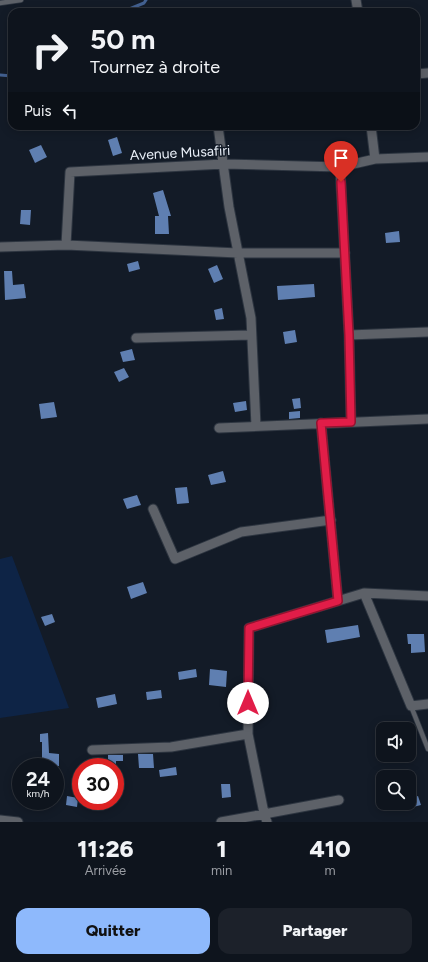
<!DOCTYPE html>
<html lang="fr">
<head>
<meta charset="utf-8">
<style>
	body { margin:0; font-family:Figtree,sans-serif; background:#1c212a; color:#f1f3f6; height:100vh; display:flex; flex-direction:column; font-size:15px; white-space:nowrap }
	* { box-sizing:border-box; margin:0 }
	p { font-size:13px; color:#9b9ea4 }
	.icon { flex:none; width:22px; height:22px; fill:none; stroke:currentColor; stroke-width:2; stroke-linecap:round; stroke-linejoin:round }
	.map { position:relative; height:822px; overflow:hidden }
	.sheet { display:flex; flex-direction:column; background:#0e141d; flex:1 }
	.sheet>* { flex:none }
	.hud { position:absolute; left:8px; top:8px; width:412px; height:122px; border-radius:12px; box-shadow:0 2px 10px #0003,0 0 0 1px #2e333b; background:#0e141d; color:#f1f3f6; overflow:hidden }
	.buttons { position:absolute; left:376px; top:722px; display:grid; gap:8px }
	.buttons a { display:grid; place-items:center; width:40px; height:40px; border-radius:8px; background:#0e141d; box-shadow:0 2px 10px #0003,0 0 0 1px #2e333b; font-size:20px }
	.speed { position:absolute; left:12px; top:758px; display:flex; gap:8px; font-size:20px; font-weight:700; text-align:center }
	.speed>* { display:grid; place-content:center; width:52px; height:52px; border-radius:50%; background:#0e141d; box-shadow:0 2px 10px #0003,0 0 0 1px #2e333b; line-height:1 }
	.speed small { font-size:10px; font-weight:400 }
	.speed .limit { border:6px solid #d22; background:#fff; color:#111 }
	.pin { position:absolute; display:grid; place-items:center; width:34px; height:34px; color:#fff; margin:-41px -17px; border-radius:50% 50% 50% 0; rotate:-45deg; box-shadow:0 0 4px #0007 }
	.pin .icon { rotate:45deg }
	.me { position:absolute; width:44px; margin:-22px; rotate:0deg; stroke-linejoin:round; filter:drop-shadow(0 0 3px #0008) }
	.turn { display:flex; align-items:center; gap:14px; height:84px; padding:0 16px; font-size:18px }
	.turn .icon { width:52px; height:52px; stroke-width:2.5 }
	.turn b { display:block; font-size:28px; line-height:34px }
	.then { display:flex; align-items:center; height:38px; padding:0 16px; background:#0003; gap:8px; font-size:15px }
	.eta { display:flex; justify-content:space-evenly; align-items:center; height:68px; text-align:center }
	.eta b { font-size:24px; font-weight:800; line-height:28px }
	.button { display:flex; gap:8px; margin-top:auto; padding:8px 16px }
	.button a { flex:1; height:46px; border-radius:12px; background:#8eb9fc; color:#111; font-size:16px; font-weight:800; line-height:46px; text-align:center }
	.button a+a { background:#1c212a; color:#f1f3f6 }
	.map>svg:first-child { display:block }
	.green { fill:#0e2446 }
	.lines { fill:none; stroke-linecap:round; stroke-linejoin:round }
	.stream { stroke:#436191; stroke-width:3 }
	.building { fill:#5f7fb1 }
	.service-casing { stroke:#2d3540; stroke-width:6 }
	.minor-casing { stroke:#2d3540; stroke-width:11 }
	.service { stroke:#5d6168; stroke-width:4.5 }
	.minor { stroke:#5d6168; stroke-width:9 }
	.route-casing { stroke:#92132f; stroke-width:10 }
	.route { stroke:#e11d48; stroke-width:7 }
	.labels { text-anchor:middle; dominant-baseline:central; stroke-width:3; stroke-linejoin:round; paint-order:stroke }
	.street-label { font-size:14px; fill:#eaf0f9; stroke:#131b27 }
</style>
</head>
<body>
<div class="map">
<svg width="428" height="822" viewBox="0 0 428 822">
	<rect width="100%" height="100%" fill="#131b27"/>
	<!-- green -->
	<path class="green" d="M12,556L69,708L0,718V559Z"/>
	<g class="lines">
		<!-- stream -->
		<path class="stream" d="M122,12L144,3L146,0
			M0,75L12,76"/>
	</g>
	<!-- building -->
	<path class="building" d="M117,137L122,153L113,156L108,140Z
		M41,145L47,157L35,163L29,150Z
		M163,190L171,216H168L169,234H155V216H159L153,193Z
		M21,210H31L30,225L20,224Z
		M399,231L400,242L386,243L385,233Z
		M138,261L140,269L129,272L127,264Z
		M217,265L223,279L214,283L208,269Z
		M4,271H12L13,285L24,284L26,298L5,300Z
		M314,284L315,297L278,300L277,286Z
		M222,308L224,319L216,320L214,310Z
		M295,330L297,342L285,344L283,332Z
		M132,349L135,360L123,362L120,352Z
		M124,368L129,377L119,382L114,372Z
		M300,398L301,408L294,409L292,399Z
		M246,401L247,410L235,412L233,403Z
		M54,402L57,417L41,419L39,404Z
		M300,411V418L289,419V412Z
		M223,471L226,482L211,485L208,475Z
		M187,487L189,503L177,504L175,488Z
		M137,495L141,505L127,509L123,499Z
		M143,582L147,593L131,599L127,587Z
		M52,614L55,622L45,626L41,617Z
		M358,625L360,637L327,643L325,630Z
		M407,634H424L425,652L411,653V644H408Z
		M196,669L197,677L179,680L178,672Z
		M210,669L227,671L226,687L209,685Z
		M161,690L162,698L147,700L146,692Z
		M115,694L117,704L98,708L96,698Z
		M48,733L49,753L59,754V766L46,767L42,765V742H40V734Z
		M138,754H153L154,768H139Z
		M108,755H123V761H116V766H108Z
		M176,767L177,775L160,777L159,770Z
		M221,784H230L231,797L222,798Z
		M67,796L78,798L77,807L66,805Z
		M418,796L421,805L409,808V799Z
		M93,801H108V809H94Z"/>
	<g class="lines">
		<defs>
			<path id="service" d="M0,3L21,0
				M411,706L428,749"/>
			<path id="minor" d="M356,0L358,12
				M416,74L428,73
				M218,126L229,207L251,318L256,426
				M371,126L375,159
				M340,167L349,335L351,422
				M66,245L238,253H345
				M0,247L66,245L70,172L224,164L340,167L375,159L428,157
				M349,335L428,332
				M136,338L251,335
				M321,423L338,601
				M219,428L428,419
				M153,509L175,559L241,532L331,520
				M364,593L411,706L428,704
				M92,750L171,747L248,734
				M0,820L18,822
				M221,822L339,800
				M267,822L264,813L248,734L249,628L364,593L428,596"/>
		</defs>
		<!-- service casing -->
		<use href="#service" class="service-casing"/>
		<!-- minor casing -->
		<use href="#minor" class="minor-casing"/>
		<!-- service -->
		<use href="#service" class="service"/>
		<!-- minor -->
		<use href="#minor" class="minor"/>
	</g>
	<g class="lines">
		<defs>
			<path id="route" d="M248,703L249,628L338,601L321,423L351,422L349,335L341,182"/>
		</defs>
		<!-- route casing -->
		<use href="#route" class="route-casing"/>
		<!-- route -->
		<use href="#route" class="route"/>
	</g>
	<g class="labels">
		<!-- street labels -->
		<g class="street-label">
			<text transform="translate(180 153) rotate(-3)">Avenue Musafiri</text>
		</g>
	</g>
</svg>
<div class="buttons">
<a><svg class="icon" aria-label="sound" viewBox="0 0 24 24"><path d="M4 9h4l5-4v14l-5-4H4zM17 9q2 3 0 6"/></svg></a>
<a><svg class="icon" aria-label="search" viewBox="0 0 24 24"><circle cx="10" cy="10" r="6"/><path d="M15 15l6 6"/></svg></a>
</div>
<div class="speed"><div>24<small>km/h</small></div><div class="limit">30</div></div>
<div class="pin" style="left:341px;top:182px;background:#d93025"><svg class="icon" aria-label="arrive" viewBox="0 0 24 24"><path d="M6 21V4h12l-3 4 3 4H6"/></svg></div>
<svg class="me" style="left:248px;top:703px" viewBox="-20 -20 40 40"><circle r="19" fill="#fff"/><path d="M0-13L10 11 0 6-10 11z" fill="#e11d48"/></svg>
<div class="hud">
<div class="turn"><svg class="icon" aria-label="right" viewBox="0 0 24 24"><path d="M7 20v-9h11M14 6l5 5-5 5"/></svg><div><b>50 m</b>Tournez à droite</div></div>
<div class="then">Puis<svg class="icon" aria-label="left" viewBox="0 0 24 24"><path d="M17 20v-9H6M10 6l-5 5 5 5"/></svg></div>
</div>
</div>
<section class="sheet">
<div class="eta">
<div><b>11:26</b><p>Arrivée</p></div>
<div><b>1</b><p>min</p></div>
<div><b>410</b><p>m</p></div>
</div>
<div class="button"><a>Quitter</a><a>Partager</a></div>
</section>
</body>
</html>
